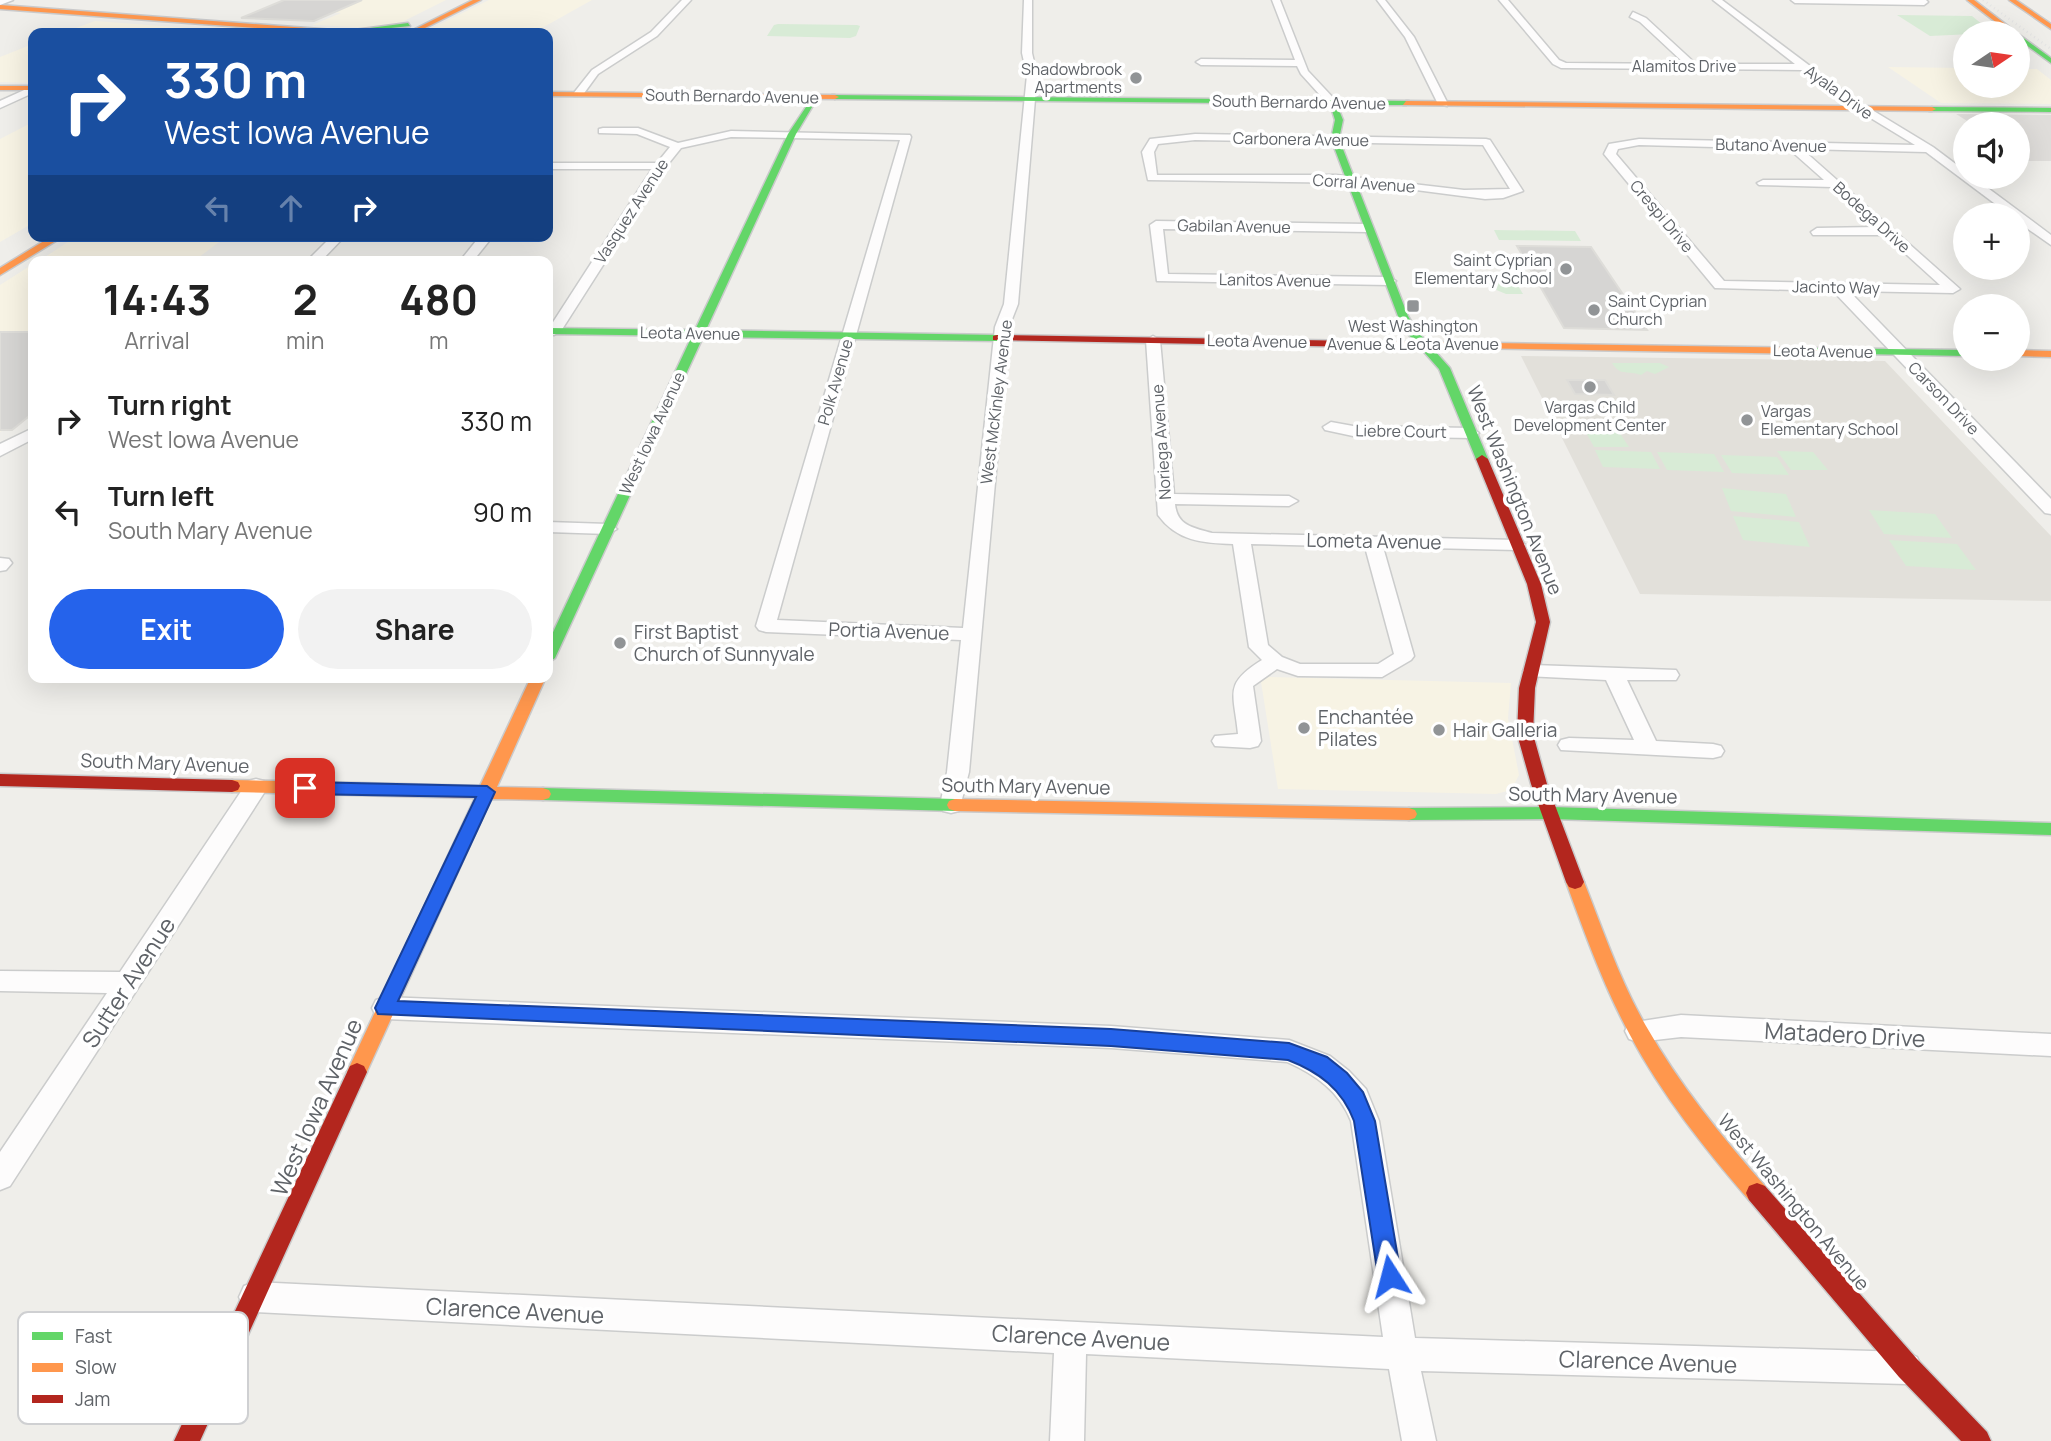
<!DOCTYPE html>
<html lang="en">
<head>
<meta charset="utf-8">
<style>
	body { margin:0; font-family:Manrope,sans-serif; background:#f2f2f2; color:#222; height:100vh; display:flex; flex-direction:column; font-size:26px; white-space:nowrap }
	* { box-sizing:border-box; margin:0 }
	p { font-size:23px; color:#767676 }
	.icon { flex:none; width:38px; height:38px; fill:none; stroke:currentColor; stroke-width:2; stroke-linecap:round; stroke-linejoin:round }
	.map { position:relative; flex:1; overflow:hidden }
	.panel { position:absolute; left:28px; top:256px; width:525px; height:427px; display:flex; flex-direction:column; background:#fff; border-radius:14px; box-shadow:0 7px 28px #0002 }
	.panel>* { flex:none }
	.banner { position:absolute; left:28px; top:28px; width:525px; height:214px; border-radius:14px; box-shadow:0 7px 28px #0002; background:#1a4fa0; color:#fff; overflow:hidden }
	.needle { width:46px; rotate:77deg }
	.controls { position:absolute; left:1953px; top:21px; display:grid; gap:14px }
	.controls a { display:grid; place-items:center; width:77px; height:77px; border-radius:50%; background:#fff; box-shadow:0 7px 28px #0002; font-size:35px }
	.pin { position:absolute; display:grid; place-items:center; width:60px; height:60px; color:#fff; margin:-30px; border-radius:14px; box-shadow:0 4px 10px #0006 }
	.me { position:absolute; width:77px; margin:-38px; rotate:351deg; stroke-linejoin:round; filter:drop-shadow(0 0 5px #0008) }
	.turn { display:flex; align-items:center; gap:24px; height:147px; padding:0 21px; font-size:32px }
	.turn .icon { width:91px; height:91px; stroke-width:2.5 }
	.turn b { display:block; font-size:49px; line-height:60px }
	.lanes { display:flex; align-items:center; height:66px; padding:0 21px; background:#0003; justify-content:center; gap:35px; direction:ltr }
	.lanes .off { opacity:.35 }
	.eta { display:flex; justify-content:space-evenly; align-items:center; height:119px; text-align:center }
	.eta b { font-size:42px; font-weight:700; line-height:49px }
	.action { display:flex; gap:14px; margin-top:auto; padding:14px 21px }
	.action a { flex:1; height:80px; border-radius:42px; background:#2563eb; color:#fff; font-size:28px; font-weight:700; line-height:80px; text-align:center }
	.action a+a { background:#f2f2f2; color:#222 }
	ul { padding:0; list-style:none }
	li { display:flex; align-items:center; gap:21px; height:91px; padding:0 21px }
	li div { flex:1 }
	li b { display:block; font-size:26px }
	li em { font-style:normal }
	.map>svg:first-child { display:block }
	.commercial { fill:#f7f3e4 }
	.industrial { fill:#dfddda }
	.education { fill:#e2e0da }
	.green { fill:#d8ebd6 }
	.building { fill:#d6d5d3; stroke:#deddd9; stroke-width:2 }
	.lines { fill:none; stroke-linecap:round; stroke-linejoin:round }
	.street-casing { stroke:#cbcccc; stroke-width:3 }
	.fast-casing { stroke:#cacacb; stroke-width:3 }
	.slow-casing { stroke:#cacacb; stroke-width:3 }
	.jam-casing { stroke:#cacacb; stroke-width:3 }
	.street { fill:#fdfcfc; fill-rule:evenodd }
	.fast { fill:#63d668; fill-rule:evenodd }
	.slow { fill:#ff974d; fill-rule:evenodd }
	.jam { fill:#b3261e; fill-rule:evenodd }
	.rail { stroke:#e4e4e4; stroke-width:2.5; stroke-dasharray:1 3.5; stroke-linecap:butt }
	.route { fill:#2563eb; stroke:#184099; stroke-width:2 }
	.poi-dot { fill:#919496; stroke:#fff; stroke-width:2.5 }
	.labels { text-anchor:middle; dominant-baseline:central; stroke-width:7; stroke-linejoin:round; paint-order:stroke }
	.far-street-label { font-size:16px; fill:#5f6368; stroke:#fff }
	.far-poi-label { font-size:16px; fill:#5f6368; stroke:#fff; text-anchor:end }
	.street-label { font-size:19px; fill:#5f6368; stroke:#fff }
	.poi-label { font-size:19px; fill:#5f6368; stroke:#fff; text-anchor:start }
	.near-street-label { font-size:23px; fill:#5f6368; stroke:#fff }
	.key { fill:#fff; stroke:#cfd0d2; stroke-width:2 }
	.key-label { font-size:19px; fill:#5f6368 }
</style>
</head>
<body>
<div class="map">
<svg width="2051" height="1441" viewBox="0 0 2051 1441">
	<rect width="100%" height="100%" fill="#efeeea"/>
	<!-- commercial -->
	<path class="commercial" d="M342,0H446L394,26L378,28L312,25L341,13L318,11Z
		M489,0H592L533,33H422Z
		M95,21L257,33H62Z
		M33,44V83L0,82V57Z
		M1888,67L1965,68V86H2018V69H2037L2051,80V104L1941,103Z
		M33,122V223L0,242V139Z
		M77,236H227L194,261H39Z
		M33,264V415L0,432V285Z
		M1268,677L1511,683L1508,718L1519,775L1511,790L1496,794L1278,789L1261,682Z"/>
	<!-- industrial -->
	<path class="industrial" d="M1956,114L2051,115V161H2025L2018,156V124H1972Z"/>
	<!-- education -->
	<path class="education" d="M1521,356L1885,361L2051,536V601L1640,594Z"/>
	<!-- green -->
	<path class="green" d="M1897,15L1972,16L1993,33L1930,36Z
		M778,24L857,25L860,26L856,36L850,38L767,36L774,25Z
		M1494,230L1575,231L1581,241L1499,240Z
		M1468,278L1514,279L1523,294H1506Z
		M1612,363H1660L1669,367L1655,374L1647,371L1641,375C1627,370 1621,377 1612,363Z
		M1584,429H1617L1629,447H1594Z
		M1595,450L1651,452L1660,469L1603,467Z
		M1777,451L1813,452L1828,470H1791Z
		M1657,452L1714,454L1724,472L1667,470Z
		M1721,455L1777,457L1789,475L1732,473Z
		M1722,488L1786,494L1796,517L1731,511Z
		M1869,510L1935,514L1952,538L1884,534Z
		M1733,516L1799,522L1810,547L1743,540Z
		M1889,540L1957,544L1976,570L1906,566Z"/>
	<!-- building -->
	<path class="building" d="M284,0H362L314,21L241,18Z
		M1517,246L1591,247L1647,330L1564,328Z
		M0,332H33V413L12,430H0Z
		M1567,380H1605L1614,395L1575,394Z"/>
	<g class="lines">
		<defs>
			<path id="street" d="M0,0H13L0,5Z
				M682,0H691L657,36L598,74L582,96H574L573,94L592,70L651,32Z
				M1024,0H1032V53L1037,75L1018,304L1009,327L969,772L959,811L951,813L943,811L940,805L947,772L961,640L766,632L759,630L756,626L900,140L731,137L681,148L665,168L561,331L554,335L549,334L548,330L652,169H548V163H657L670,147L637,134L599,133V129L603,128H638L678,143L731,131L910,135L911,137L777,620L963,628L995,327L1004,304L1027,75L1022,53Z
				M1272,0H1280L1308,71L1338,103L1337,105H1329L1301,74L1297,66L1201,65L1196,62L1201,59L1295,60Z
				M1377,0H1385L1414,37L1448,104L1447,106L1438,104L1405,37Z
				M1499,0H1508L1559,60L1566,63L1685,64L1640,22L1630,17L1633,12L1646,18L1696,64H1795L1713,0H1722L1854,99L1933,147L1965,171V177H1973L2051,235V245L2018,222V215H2010L1926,152L1802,149L1960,289L1953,293L1849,291L2051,499V514L2045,513L1833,291L1715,288L1604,154L1609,144L1639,139L1915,145L1846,103L1803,70L1561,68L1553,64ZM1639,145L1789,149L1824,180H1763L1757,183L1759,185L1832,187L1876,227L1817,228L1811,232L1813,235H1885L1940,285L1724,281L1616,154L1618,149Z
				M1791,0H1926L1928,2L1924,5L1795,3Z
				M33,86V93L0,108V101Z
				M1195,134L1486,139L1490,140L1523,191L1503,198L1485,199L1362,183L1148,180L1142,152L1150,139ZM1195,140L1483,145L1510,189L1464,190L1336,175H1157L1154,152L1158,144Z
				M1156,221L1367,224L1373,228L1367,232L1163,229L1168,274L1389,277L1396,281L1389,285L1157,281L1150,225Z
				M332,236H345L321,261H307Z
				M480,236H493L473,261H460Z
				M1153,336L1160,340L1174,494L1289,496L1298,501L1289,506L1175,504C1177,526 1194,528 1212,533L1517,540L1526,545L1517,550L1383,547L1414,656L1411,660L1382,677L1298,676L1277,669L1253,686L1261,741L1258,746L1250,748L1215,746L1212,741L1215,736L1238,734C1234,693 1223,684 1262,660L1249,647L1233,544C1202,543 1177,541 1158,515L1146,340ZM1251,544L1365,547L1394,654L1378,664H1300L1282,657L1268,645Z
				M1331,422L1353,426L1471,428L1479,433L1471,438L1353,436L1325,430L1323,427Z
				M33,428V439L0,456V444Z
				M548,522L608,524L617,529L608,534L548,532Z
				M0,558L9,559L12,563L6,570L0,571Z
				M1533,665L1676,670L1679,675L1676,680H1627L1656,741L1713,744L1721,746L1724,751L1721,756L1713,758L1561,750L1558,745L1561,740L1569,738L1634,740L1606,680L1526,676L1523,671L1526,666Z
				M256,779L264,781L267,787L264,793L10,1186L0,1190V1152L107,993L0,991V971L120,972L248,781Z
				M385,997L1111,1026L1289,1040L1330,1056L1349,1071L1366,1089L1379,1121L1415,1338L1906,1352L1917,1357L1922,1368L1917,1379L1906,1384L1421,1371L1436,1441H1402L1389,1369L1086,1354L1084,1441H1050L1054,1353L255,1312L244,1308L239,1297L244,1286L255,1282L1383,1337L1351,1121C1339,1091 1316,1075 1287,1062L1111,1048L385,1019L376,1016L372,1008L376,1000Z
				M1681,1015L2051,1034V1056L1681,1037L1638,1042L1629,1039L1625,1031L1629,1023Z"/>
			<path id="fast" d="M408,23L410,26L344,33L347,31Z
				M2018,34L2051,58V63L2018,39Z
				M814,95L818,97L796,134L706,330L997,335L1002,338L997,341L703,337L555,658L548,663V643L692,336L548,334V328L695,330L788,134Z
				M832,95L1409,101L1406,105H1337L1343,120L1339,139L1408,316L1417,331L1450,368L1488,459L1482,463L1476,459L1439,369L1409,335L1398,316L1331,139L1335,120L1330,104L835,99Z
				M1932,107L2051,108V112L1929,111Z
				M1813,348L1965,350V356L1809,353L1808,351Z
				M543,788L955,799L961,801L963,805L961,809L955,811L543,800L537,798L535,794L537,790Z
				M1552,807L2051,823V835L1552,819L1409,820L1403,818L1401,814L1403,810L1409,808Z"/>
			<path id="slow" d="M473,0H481L415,33H407Z
				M1967,0H1974L2017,33H2010Z
				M2009,0H2016L2051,24V29Z
				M0,5L347,31L350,33H323L0,9Z
				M0,86H33V90H0Z
				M548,92L835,95L839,97L835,99L548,96Z
				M1406,101L1932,107L1936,109L1932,111L1403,105Z
				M52,236H64L0,275V268Z
				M1359,341L1813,348L1818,351L1813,354L1355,346V342Z
				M2018,350L2051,351V357L2018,356Z
				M531,677H546L497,787L543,788L549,790L551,794L549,798L543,800L491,799L364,1078L357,1081L350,1078L347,1072L475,798L232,792L226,790L224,786L226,782L232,780L480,786Z
				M955,799L1409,808L1415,810L1417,814L1415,818L1409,820L955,811L949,809L947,805L949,801Z
				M1575,875L1581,877L1584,882C1603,930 1620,981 1646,1026C1679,1084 1721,1136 1765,1186L1768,1193L1765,1200L1757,1203L1749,1200C1705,1149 1662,1095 1630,1035C1604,987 1585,934 1566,882L1569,877Z"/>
			<path id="jam" d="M997,335L1359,341L1364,344L1359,347L993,340V336Z
				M1482,455L1488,459L1541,584L1550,622L1535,688L1533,734L1547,784L1584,882L1581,887L1575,889L1569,887L1566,882L1531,784L1517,734L1519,688L1536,622L1527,584L1476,459Z
				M0,774L232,780L238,782L240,786L238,790L232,792L0,786Z
				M357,1063L364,1066L367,1072L200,1441H174L350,1066Z
				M1757,1183L1765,1186L1917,1359L1987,1432L1991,1441H1961L1899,1377L1749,1200L1746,1193L1749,1186Z"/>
		</defs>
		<!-- street casing -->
		<use href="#street" class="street-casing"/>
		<!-- fast casing -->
		<use href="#fast" class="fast-casing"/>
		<!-- slow casing -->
		<use href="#slow" class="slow-casing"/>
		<!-- jam casing -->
		<use href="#jam" class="jam-casing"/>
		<!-- street -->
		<use href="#street" class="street"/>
		<!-- fast -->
		<use href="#fast" class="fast"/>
		<!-- slow -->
		<use href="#slow" class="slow"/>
		<!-- jam -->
		<use href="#jam" class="jam"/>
		<!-- rail -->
		<path class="rail" d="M1983,0L2051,49"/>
	</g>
	<!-- route -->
	<path class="route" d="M305,782L487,786L495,792L398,1001L1111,1029L1289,1043L1327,1057L1347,1073L1363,1092L1375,1121L1401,1276L1398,1285L1390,1288L1381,1285L1378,1276L1354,1121C1342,1089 1319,1072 1288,1060L1111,1046L378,1014L375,1008L476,797L305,794L297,788Z"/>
	<!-- markers -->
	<g class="poi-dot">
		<circle cx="1136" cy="78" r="7"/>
		<circle cx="1566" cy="269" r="7"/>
		<rect x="1406" y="299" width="14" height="14" rx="3.5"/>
		<circle cx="1594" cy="310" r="7"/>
		<circle cx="1590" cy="387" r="7"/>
		<circle cx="1747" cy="420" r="7"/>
		<circle cx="620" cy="643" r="7"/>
		<circle cx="1304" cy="728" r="7"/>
		<circle cx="1439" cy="730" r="7"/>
	</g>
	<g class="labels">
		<!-- far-street labels -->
		<g class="far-street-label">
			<text x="1684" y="66">Alamitos Drive</text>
			<text transform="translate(1839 92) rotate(36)">Ayala Drive</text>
			<text transform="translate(732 96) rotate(1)">South Bernardo Avenue</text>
			<text transform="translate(1299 102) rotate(1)">South Bernardo Avenue</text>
			<text transform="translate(1301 139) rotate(1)">Carbonera Avenue</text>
			<text transform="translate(1771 145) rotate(1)">Butano Avenue</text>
			<text transform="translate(1364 183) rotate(4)">Corral Avenue</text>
			<text transform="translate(631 211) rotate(-57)">Vasquez Avenue</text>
			<text transform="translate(1662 216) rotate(50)">Crespi Drive</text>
			<text transform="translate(1872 217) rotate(42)">Bodega Drive</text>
			<text transform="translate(1234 226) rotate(1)">Gabilan Avenue</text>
			<text transform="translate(1275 280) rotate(1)">Lanitos Avenue</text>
			<text transform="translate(1836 287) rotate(1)">Jacinto Way</text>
			<text transform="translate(690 333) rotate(1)">Leota Avenue</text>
			<text transform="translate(1257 341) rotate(1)">Leota Avenue</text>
			<text transform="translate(1823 351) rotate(1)">Leota Avenue</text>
			<text transform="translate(835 382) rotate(-74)">Polk Avenue</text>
			<text transform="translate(1944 398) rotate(46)">Carson Drive</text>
			<text transform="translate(996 402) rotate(-83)">West McKinley Avenue</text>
			<text transform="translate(1401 431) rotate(1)">Liebre Court</text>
			<text transform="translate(652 433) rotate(-65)">West Iowa Avenue</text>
			<text transform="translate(1161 442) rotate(-94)">Noriega Avenue</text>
		</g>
		<!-- far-poi labels -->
		<g class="far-poi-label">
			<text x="1122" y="69">Shadowbrook<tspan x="1122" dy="18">Apartments</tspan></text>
			<text x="1552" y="260">Saint Cyprian<tspan x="1552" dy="18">Elementary School</tspan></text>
			<text x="1608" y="301" text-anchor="start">Saint Cyprian<tspan x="1608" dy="18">Church</tspan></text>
			<text x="1413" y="326" text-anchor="middle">West Washington<tspan x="1413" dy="18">Avenue &amp; Leota Avenue</tspan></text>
			<text x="1590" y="407" text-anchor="middle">Vargas Child<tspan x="1590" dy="18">Development Center</tspan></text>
			<text x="1761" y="411" text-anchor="start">Vargas<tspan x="1761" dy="18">Elementary School</tspan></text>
		</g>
		<!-- street labels -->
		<g class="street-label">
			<text transform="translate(1515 490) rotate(68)">West Washington Avenue</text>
			<text transform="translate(1374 541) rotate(1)">Lometa Avenue</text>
			<text transform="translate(889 631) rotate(2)">Portia Avenue</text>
			<text transform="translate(165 763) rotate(2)">South Mary Avenue</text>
			<text transform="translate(1026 786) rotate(1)">South Mary Avenue</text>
			<text transform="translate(1593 795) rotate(1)">South Mary Avenue</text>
			<text transform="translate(1794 1202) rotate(50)">West Washington Avenue</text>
		</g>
		<!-- poi labels -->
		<g class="poi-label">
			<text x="634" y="632">First Baptist<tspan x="634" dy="22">Church of Sunnyvale</tspan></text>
			<text x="1318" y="717">Enchantée<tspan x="1318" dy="22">Pilates</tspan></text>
			<text x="1453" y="730">Hair Galleria</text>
		</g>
		<!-- near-street labels -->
		<g class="near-street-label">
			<text transform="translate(128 982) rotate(-57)">Sutter Avenue</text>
			<text transform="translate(1845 1034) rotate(3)">Matadero Drive</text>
			<text transform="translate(316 1107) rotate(-66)">West Iowa Avenue</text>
			<text transform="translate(515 1310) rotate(3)">Clarence Avenue</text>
			<text transform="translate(1081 1337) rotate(3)">Clarence Avenue</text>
			<text transform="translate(1648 1361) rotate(2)">Clarence Avenue</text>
		</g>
	</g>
	<!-- legend -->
	<rect x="18" y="1312" width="230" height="112" rx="10" class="key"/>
	<rect x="32" y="1332" width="31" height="8" fill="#63d668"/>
	<rect x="32" y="1363" width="31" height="9" fill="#ff974d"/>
	<rect x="32" y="1395" width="31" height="8" fill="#b3261e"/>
	<g class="key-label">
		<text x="75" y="1343">Fast</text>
		<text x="75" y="1374">Slow</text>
		<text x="75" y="1406">Jam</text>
	</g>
</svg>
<div class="controls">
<a><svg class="needle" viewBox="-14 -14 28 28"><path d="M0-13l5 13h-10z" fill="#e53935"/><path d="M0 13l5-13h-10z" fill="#767676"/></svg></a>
<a><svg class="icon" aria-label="sound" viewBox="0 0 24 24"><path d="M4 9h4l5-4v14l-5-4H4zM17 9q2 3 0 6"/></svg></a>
<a>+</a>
<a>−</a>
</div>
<div class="pin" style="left:305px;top:788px;background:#d93025"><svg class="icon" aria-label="arrive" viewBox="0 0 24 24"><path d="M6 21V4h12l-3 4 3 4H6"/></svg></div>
<svg class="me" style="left:1390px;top:1276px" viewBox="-20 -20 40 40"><path d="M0-17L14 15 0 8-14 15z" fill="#2563eb" stroke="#fff" stroke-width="4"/></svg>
<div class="banner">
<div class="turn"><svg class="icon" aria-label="right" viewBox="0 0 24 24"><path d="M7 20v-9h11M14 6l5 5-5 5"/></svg><div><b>330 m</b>West Iowa Avenue</div></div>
<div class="lanes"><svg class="icon off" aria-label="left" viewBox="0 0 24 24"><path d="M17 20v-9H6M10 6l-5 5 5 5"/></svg><svg class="icon off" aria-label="ahead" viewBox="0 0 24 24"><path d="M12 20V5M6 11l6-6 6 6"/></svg><svg class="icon" aria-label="right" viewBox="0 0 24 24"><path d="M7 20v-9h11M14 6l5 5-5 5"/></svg></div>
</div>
<section class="panel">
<div class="eta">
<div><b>14:43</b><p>Arrival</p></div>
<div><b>2</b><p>min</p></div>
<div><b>480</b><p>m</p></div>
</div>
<ul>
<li><svg class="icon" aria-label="right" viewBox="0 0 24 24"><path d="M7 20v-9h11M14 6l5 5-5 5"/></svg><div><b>Turn right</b><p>West Iowa Avenue</p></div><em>330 m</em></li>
<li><svg class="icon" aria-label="left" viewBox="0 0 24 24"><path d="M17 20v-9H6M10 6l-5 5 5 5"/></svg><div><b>Turn left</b><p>South Mary Avenue</p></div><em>90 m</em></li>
</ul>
<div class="action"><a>Exit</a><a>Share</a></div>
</section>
</div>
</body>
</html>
